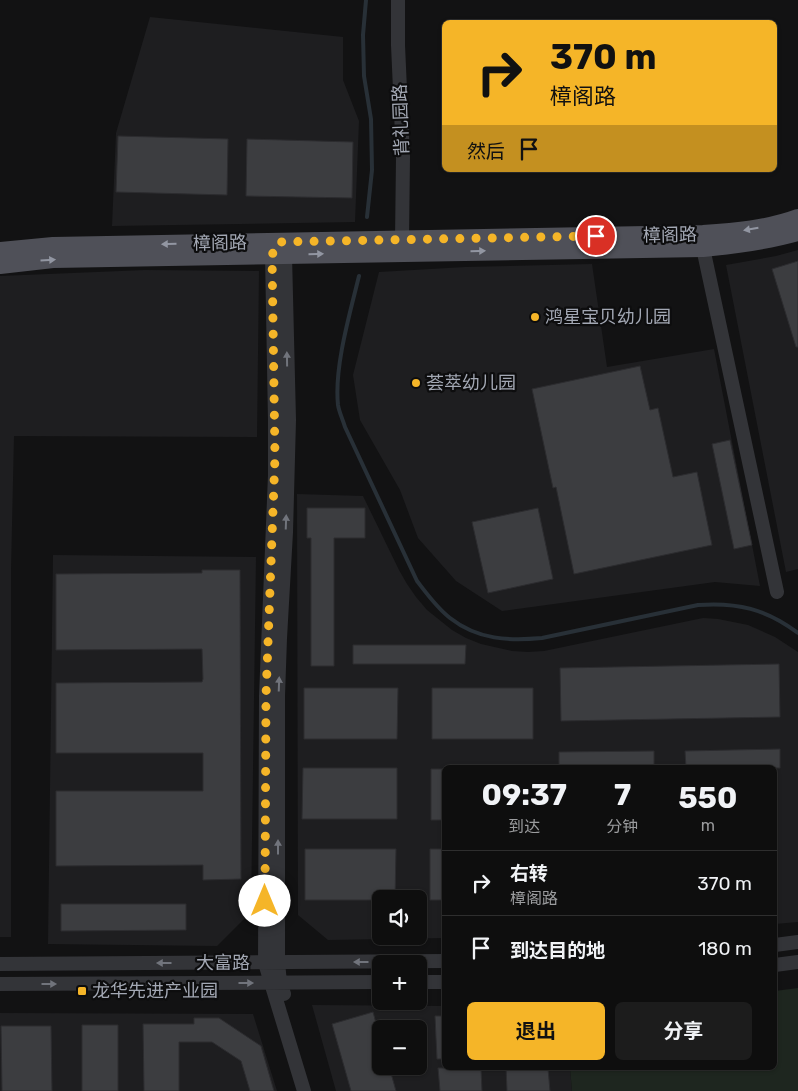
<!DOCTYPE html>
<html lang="zh">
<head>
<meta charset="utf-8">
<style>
	body { margin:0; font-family:Rubik,"Noto Sans SC",sans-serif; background:#1c1c1c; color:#f1f3f6; height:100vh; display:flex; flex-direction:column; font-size:19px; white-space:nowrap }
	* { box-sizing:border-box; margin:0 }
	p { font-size:16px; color:#9b9c9e }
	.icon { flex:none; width:28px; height:28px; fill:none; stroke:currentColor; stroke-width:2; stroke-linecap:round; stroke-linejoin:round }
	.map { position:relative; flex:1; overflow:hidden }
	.details { position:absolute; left:442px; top:765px; width:335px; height:305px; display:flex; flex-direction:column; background:#0e0e0e; border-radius:8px; box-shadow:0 1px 4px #0004,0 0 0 1px #2e2e2e }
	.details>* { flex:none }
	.guide { position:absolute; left:442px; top:20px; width:335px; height:152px; border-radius:8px; box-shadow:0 1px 4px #0004,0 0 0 1px #2e2e2e; background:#f5b528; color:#111; overflow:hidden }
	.tools { position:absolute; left:372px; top:890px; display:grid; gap:10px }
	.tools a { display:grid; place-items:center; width:55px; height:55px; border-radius:8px; background:#0e0e0e; box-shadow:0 1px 4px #0004,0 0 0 1px #2e2e2e; font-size:25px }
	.pin { position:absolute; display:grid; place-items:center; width:42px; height:42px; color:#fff; margin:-21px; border:2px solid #fff; border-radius:50%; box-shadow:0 1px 5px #0007 }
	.me { position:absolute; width:55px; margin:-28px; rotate:0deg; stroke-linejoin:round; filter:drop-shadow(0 0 4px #0008) }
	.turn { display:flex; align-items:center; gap:18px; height:105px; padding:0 25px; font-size:22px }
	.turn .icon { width:65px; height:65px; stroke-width:2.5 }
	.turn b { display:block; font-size:35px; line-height:42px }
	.then { display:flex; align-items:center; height:48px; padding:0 25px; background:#0003; gap:10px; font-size:19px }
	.eta { display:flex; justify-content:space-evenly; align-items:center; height:85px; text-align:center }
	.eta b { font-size:30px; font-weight:700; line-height:35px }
	.action { display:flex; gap:10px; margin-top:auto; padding:10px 25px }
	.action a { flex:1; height:58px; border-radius:8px; background:#f5b528; color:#111; font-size:20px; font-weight:700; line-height:58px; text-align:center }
	.action a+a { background:#1c1c1c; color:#f1f3f6 }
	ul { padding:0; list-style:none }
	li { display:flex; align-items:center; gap:15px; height:65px; padding:0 25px; border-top:1px solid #2e2e2e }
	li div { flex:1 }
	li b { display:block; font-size:19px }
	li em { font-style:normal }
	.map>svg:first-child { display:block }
	.built { fill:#1e1e20; fill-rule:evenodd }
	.green { fill:#1e261f }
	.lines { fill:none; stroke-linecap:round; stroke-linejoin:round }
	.stream { stroke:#283037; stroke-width:4 }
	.building { fill:#3c3d40; stroke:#2c2c2f }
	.minor { stroke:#333438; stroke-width:14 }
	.major { stroke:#4f5058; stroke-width:18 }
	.oneway { fill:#9296a2 }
	.oneway2 { fill:#71747c }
	.route { stroke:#f5b528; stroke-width:9; stroke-dasharray:0 16.2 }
	.poi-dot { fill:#f5b528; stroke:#0d0d0e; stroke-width:2 }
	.labels { text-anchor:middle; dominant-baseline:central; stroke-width:4.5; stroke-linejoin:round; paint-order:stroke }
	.street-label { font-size:18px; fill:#a3a8b4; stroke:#0d0d0e }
	.poi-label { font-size:18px; fill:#a3a8b4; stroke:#0d0d0e; text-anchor:start }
</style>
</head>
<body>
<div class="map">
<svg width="798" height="1091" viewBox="0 0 798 1091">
	<rect width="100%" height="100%" fill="#121213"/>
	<!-- built -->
	<path class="built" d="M150,17L343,37V80L359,121L355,222L112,226L116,133Z
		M798,250V569L786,572L726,265L776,256Z
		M592,264L607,367L714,349L760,586L715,582L502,611L456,581L418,538L400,490L360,420L353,375L379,272L465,267Z
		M145,270L259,271L257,437L14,436L11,570V937H0V276Z
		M297,494L363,496L399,570L407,584L416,597L427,610L452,630L466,638L481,644L512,651L528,652L544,651L703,618L718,619L748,625L775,637L798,652V922L775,924V768H445V938L328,940L298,915ZM381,899H419V936H381Z
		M53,555L256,557L251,912L217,946L48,944Z
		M312,1005L445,1006V1068H570L572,1091H336ZM381,1029H419V1066H381Z
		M0,1013L253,1014L277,1091H0Z"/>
	<!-- green -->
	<path class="green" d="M798,988V1091H572L570,1068H775V991Z"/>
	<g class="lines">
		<!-- stream -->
		<path class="stream" d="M366,0L363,35L364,76L371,119L372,170L367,217
			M359,276C350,313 334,367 338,405C339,412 343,420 345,427L417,581C427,594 437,608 450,618C478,640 509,641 542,638L698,605C737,602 766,609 798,633"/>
	</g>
	<!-- building -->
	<path class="building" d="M118,136L228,139L227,195L116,192Z
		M247,139L353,142L352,198L246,196Z
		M798,261V347H796L772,269Z
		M640,366L650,410L658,408L673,477L697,472L712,545L574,574L556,487L553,488L532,389Z
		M730,440L752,545L734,549L712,444Z
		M307,508H365V538H334V666H311V538H307Z
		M538,508L553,579L488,593L472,522Z
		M202,570H240L241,879L203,880V865L56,866V791H203V753H56V683L202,682L203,679L202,649L56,650V574L202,573Z
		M353,645H466L465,664H353Z
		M779,664L780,717L561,721L560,668Z
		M304,688H398L397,739H304Z
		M432,688H533V739H432Z
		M780,749V768H686L685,751Z
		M654,751V768H559V752Z
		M303,768H397V819H302Z
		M431,769H445V820H431Z
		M305,849H396L395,899H381V900H305Z
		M430,849H445V900H430Z
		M61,904H186V930L61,931Z
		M373,1012L381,1041V1066H389L396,1091H351L332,1024Z
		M435,1016H445V1059H437Z
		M194,1018H219L261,1046L274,1091H250L241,1061L212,1042H179V1091H144L143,1024H194Z
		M82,1025H118V1091H82Z
		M1,1026H51L52,1091H2Z
		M438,1068H481L482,1091H440Z
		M506,1068H548L550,1091H507Z"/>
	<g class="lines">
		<!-- minor -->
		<path class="minor" d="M398,0V45L403,157L402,240
			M276,247L272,255L275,421V475L266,696L265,963L304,1091
			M281,247L285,255L289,420L286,532L280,638L278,696V962L280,983L284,994
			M703,248L777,592
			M775,945L798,942
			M0,964L445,961
			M775,965L798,962
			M419,982H445
			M0,984L381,982"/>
		<!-- major -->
		<path class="major" d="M0,251L53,246L703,234C735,232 768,229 798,218
			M0,265L53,259L703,248C735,245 767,241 798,232"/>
	</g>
	<!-- one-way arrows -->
	<defs><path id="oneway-solid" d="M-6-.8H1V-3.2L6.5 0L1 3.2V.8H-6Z" transform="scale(1.25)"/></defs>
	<g class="oneway">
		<use href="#oneway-solid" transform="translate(751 229) rotate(170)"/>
		<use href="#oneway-solid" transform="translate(169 244) rotate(179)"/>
		<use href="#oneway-solid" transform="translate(478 251) rotate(-1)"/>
		<use href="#oneway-solid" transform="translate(316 254) rotate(-1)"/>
		<use href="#oneway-solid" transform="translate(48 260) rotate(-4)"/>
	</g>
	<g class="oneway2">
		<use href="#oneway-solid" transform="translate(287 359) rotate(-91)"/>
		<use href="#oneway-solid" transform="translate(286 522) rotate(-88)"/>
		<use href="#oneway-solid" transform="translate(279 684) rotate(-88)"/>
		<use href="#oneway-solid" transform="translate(278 847) rotate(-90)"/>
		<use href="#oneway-solid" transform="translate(361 962) rotate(180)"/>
		<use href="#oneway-solid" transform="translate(164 963) rotate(180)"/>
		<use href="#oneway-solid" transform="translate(246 983)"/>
		<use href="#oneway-solid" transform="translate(49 984)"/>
	</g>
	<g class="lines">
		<!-- route -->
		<path class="route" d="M265,901L266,696L275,457L272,255L278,242L596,236"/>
	</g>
	<!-- markers -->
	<g class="poi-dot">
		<circle cx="535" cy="317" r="5"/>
		<circle cx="416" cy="383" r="5"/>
		<rect x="77" y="986" width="10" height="10" rx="2.5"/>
	</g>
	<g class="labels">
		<!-- street labels -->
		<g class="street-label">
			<text transform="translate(401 120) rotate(-92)">背礼园路</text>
			<text transform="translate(670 235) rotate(-1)">樟阁路</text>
			<text transform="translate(220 243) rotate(-1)">樟阁路</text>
			<text x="223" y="963">大富路</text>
		</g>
		<!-- poi labels -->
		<g class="poi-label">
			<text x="545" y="317">鸿星宝贝幼儿园</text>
			<text x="426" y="383">荟萃幼儿园</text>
			<text x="92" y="991">龙华先进产业园</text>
		</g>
	</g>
</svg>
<div class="tools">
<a><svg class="icon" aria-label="sound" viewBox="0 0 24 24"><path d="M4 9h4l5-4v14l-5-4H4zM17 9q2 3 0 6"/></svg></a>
<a>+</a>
<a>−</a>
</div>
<div class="pin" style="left:596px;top:236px;background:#d93025"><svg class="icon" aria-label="arrive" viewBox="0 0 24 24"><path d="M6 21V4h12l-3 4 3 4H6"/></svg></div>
<svg class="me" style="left:265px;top:901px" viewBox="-20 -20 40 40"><circle r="19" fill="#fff"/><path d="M0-13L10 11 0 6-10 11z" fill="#f5b528"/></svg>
<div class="guide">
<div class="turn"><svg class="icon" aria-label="right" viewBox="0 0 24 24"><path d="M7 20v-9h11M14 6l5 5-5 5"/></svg><div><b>370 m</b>樟阁路</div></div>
<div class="then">然后<svg class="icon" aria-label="arrive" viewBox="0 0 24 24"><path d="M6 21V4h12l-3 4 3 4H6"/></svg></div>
</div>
<section class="details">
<div class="eta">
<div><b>09:37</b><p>到达</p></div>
<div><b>7</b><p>分钟</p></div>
<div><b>550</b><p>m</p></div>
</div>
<ul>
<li><svg class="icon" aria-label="right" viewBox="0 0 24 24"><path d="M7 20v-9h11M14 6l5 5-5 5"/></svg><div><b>右转</b><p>樟阁路</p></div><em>370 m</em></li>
<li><svg class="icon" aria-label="arrive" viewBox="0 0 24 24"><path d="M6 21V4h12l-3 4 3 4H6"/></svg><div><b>到达目的地</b></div><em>180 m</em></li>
</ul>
<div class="action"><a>退出</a><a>分享</a></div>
</section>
</div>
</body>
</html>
